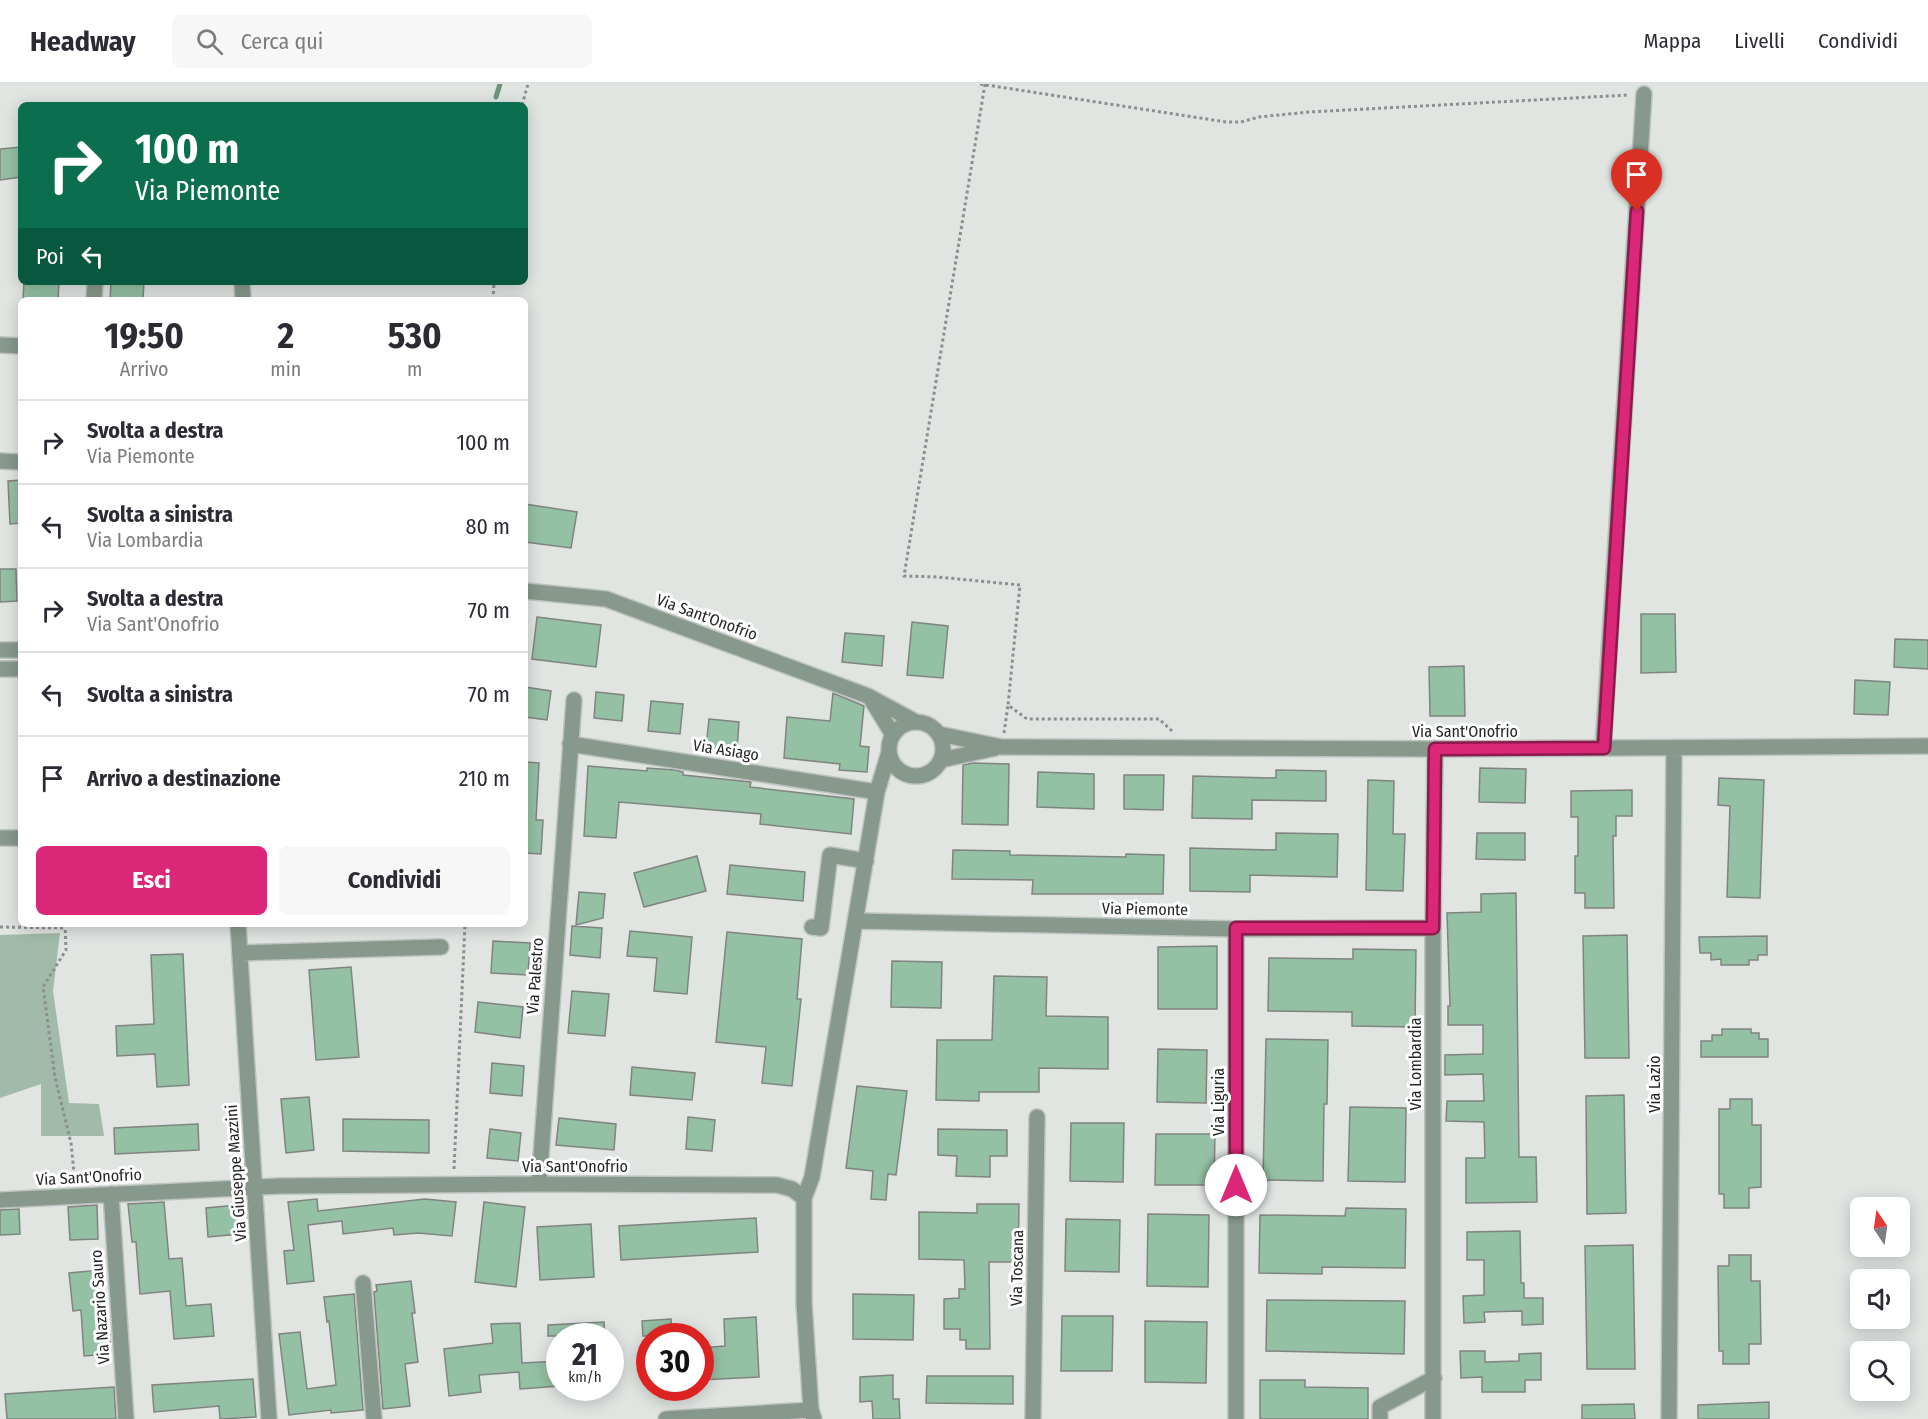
<!DOCTYPE html>
<html lang="it">
<head>
<meta charset="utf-8">
<style>
	body { margin:0; font-family:"Fira Sans Condensed",sans-serif; background:#f7f7f7; color:#2b2b33; height:100vh; display:flex; flex-direction:column; font-size:22px; white-space:nowrap }
	* { box-sizing:border-box; margin:0 }
	p { font-size:20px; color:#7c7c81 }
	.icon { flex:none; width:33px; height:33px; fill:none; stroke:currentColor; stroke-width:2; stroke-linecap:round; stroke-linejoin:round }
	.map { position:relative; flex:1; overflow:hidden }
	.side { position:absolute; left:18px; top:213px; width:510px; height:630px; display:flex; flex-direction:column; background:#fff; border-radius:9px; box-shadow:0 3px 15px #0003 }
	.side>* { flex:none }
	.hud { position:absolute; left:18px; top:18px; width:510px; height:183px; border-radius:9px; box-shadow:0 3px 15px #0003; background:#0b6e4f; color:#fff; overflow:hidden }
	.needle { width:39px; rotate:347deg }
	.buttons { position:absolute; left:1850px; top:1113px; display:grid; gap:12px }
	.buttons a { display:grid; place-items:center; width:60px; height:60px; border-radius:9px; background:#fff; box-shadow:0 3px 15px #0003; font-size:30px }
	.speed { position:absolute; left:546px; top:1239px; display:flex; gap:12px; font-size:30px; font-weight:700; text-align:center }
	.speed>* { display:grid; place-content:center; width:78px; height:78px; border-radius:50%; background:#fff; box-shadow:0 3px 15px #0003; line-height:1 }
	.speed small { font-size:15px; font-weight:400 }
	.speed .limit { border:9px solid #d22; background:#fff; color:#111 }
	.pin { position:absolute; display:grid; place-items:center; width:51px; height:51px; color:#fff; margin:-62px -26px; border-radius:50% 50% 50% 0; rotate:-45deg; box-shadow:0 0 6px #0007 }
	.pin .icon { rotate:45deg }
	.me { position:absolute; width:66px; margin:-33px; rotate:0deg; stroke-linejoin:round; filter:drop-shadow(0 0 4px #0008) }
	.turn { display:flex; align-items:center; gap:21px; height:126px; padding:0 18px; font-size:27px }
	.turn .icon { width:78px; height:78px; stroke-width:2.5 }
	.turn b { display:block; font-size:42px; line-height:51px }
	.then { display:flex; align-items:center; height:57px; padding:0 18px; background:#0003; gap:12px; font-size:22px }
	.eta { display:flex; justify-content:space-evenly; align-items:center; height:102px; text-align:center }
	.eta b { font-size:36px; font-weight:700; line-height:42px }
	.action { display:flex; gap:12px; margin-top:auto; padding:12px 18px }
	.action a { flex:1; height:69px; border-radius:9px; background:#db2777; color:#fff; font-size:24px; font-weight:700; line-height:69px; text-align:center }
	.action a+a { background:#f7f7f7; color:#2b2b33 }
	ul { padding:0; list-style:none }
	li { display:flex; align-items:center; gap:18px; height:84px; padding:0 18px; border-top:2px solid #e1e1e2 }
	li div { flex:1 }
	li b { display:block; font-size:22px }
	li em { font-style:normal }
	header { display:flex; align-items:center; gap:36px; box-sizing:border-box; height:84px; padding:0 30px; background:#fff; border-bottom:2px solid #e1e1e2 }
	header strong { font-size:28px }
	nav { display:flex; gap:33px; margin-inline-start:auto; font-size:21px }
	.search { width:420px; height:54px; background:#f7f7f7; display:flex; align-items:center; gap:15px; box-sizing:border-box; padding:0 21px; border-radius:9px; color:#7c7c81; font-size:22px }
	.map>svg:first-child { display:block }
	.green { fill:#a1baa9 }
	.lines { fill:none; stroke-linecap:round; stroke-linejoin:round }
	.stream { stroke:#6c967b; stroke-width:5 }
	.building { fill:#94c0a3; stroke:#808481; stroke-width:1.5 }
	.minor-casing { stroke:#bec3c0; stroke-width:18 }
	.path { stroke:#8b8f8d; stroke-width:3; stroke-dasharray:3 3; stroke-linecap:butt }
	.minor { stroke:#86998c; stroke-width:15 }
	.route-casing { stroke:#8e194d; stroke-width:15 }
	.route { stroke:#db2777; stroke-width:10 }
	.labels { text-anchor:middle; dominant-baseline:central; stroke-width:6; stroke-linejoin:round; paint-order:stroke }
	.street-label { font-size:16px; fill:#242625; stroke:#fff }
</style>
</head>
<body>
<header>
<strong>Headway</strong>
<div class="search"><svg class="icon" aria-label="search" viewBox="0 0 24 24"><circle cx="10" cy="10" r="6"/><path d="M15 15l6 6"/></svg>Cerca qui</div>
<nav><a>Mappa</a><a>Livelli</a><a>Condividi</a></nav>
</header>
<div class="map">
<svg width="1928" height="1335" viewBox="0 0 1928 1335">
	<rect width="100%" height="100%" fill="#e0e5e2"/>
	<!-- green -->
	<path class="green" d="M60,849L53,907L69,1019L99,1020L104,1052H41V1000L0,1014V851Z"/>
	<g class="lines">
		<!-- stream -->
		<path class="stream" d="M496,13L500,0"/>
	</g>
	<!-- building -->
	<path class="building" d="M21,63V93L0,96V65Z
		M24,198H59L58,216H23Z
		M111,198H144L143,216H110Z
		M21,396V439L10,440L8,397Z
		M525,420L577,428L571,464L525,458Z
		M0,485H16L17,517L0,518Z
		M1641,530H1675L1676,588L1641,589Z
		M537,533L601,541L596,583L532,575Z
		M912,538L948,542L943,594L907,591Z
		M845,549L884,552L882,582L842,578Z
		M1895,555L1928,556V585L1894,583Z
		M1464,582L1465,632H1430L1429,583Z
		M1855,596L1890,598L1888,631L1854,630Z
		M525,603L551,607L547,636L525,633Z
		M596,608L624,611L622,637L594,634Z
		M833,609L864,622L860,662L869,663L867,688L839,686L840,680L784,674L787,633L830,637Z
		M651,617L683,620L680,650L648,647Z
		M709,635L739,638L737,666L706,663Z
		M525,678L539,679L536,736H543L541,770L525,769Z
		M972,679L1009,680L1008,741L962,740L963,681Z
		M588,682L647,687V684L675,686L683,688V691L751,698L750,703L854,715L851,750L760,740L761,730L619,718L616,754L584,752Z
		M1480,684L1526,685L1525,719L1479,718Z
		M1276,686L1326,687V717L1252,716V735L1192,734L1193,692L1276,694Z
		M1038,688L1094,690V725L1037,723Z
		M1124,691H1164L1163,726L1124,725Z
		M1719,694L1764,696L1760,814L1727,813L1730,722L1718,721Z
		M1368,696L1394,697L1393,750H1405L1403,807L1366,806Z
		M1632,706V732H1616V752H1613L1614,824H1585V809H1575V772H1578V733H1571V707Z
		M1276,749L1338,750L1337,793L1250,791V808L1190,807V764L1276,766Z
		M1477,749H1525V776L1476,775Z
		M953,766L1010,767V771L1126,773V770L1164,771L1163,810H1032L1033,796L952,795Z
		M697,772L706,807L644,823L634,789Z
		M730,781L805,788L803,817L727,810Z
		M579,808L605,810L603,834L576,841Z
		M1516,809L1519,1073H1536L1537,1118L1466,1119V1074H1485L1484,1038L1446,1037L1447,1017H1484L1483,990L1445,991V971L1483,970V941H1448V922H1450L1447,829L1481,828V810Z
		M572,842L602,844L600,874L570,871Z
		M630,847L692,853L687,910L654,907L657,874L627,872Z
		M727,848L802,855L797,915H801L792,1002L762,999L766,963L716,958Z
		M1627,851L1629,974H1585L1583,852Z
		M1767,852V871H1758V876H1749V881H1721V875L1711,876V869H1700L1699,853Z
		M493,857L530,859L528,891L491,889Z
		M1217,862V925H1158V863Z
		M1353,865L1416,866L1415,943L1352,942V928L1268,927L1269,874L1353,875Z
		M183,870L189,1001L157,1003L155,970L117,972L116,942L154,940L151,871Z
		M892,877L942,878L941,924L891,923Z
		M351,883L359,973L316,976L309,886Z
		M994,892L1047,893L1046,932L1108,933V985L1039,984V1008H979V1017L936,1016L937,956H992Z
		M572,907L609,910L605,952L568,949Z
		M478,918L523,923L520,954L475,948Z
		M1722,945H1751V949H1759V955H1768V973H1701V957H1712V951H1722Z
		M1266,955L1328,956L1327,1020H1324L1323,1097L1263,1096Z
		M1158,965L1207,966L1206,1019L1157,1018Z
		M492,979L524,982L522,1012L490,1009Z
		M632,983L695,989L692,1016L630,1011Z
		M857,1002L907,1007L896,1091L888,1090L886,1116L871,1115L873,1087L846,1084Z
		M1624,1011L1626,1129L1587,1130L1586,1012Z
		M309,1013L314,1066L286,1069L281,1015Z
		M1730,1015H1752V1041H1761V1103L1749,1104V1124H1724V1110H1719V1025H1730Z
		M1350,1023L1406,1024L1405,1098L1348,1097Z
		M688,1033L715,1036L712,1067L686,1065Z
		M559,1034L616,1040L614,1066L556,1061Z
		M343,1035L429,1036V1069L343,1067Z
		M1071,1039H1124L1123,1098L1070,1097Z
		M198,1040L199,1066L115,1070L114,1044Z
		M490,1045L521,1049L518,1077L487,1074Z
		M938,1045L1007,1046V1072H990V1093L956,1092L957,1072L938,1071Z
		M1156,1050H1215L1214,1101H1155Z
		M317,1115L318,1127L425,1115L456,1118L452,1152L418,1149L394,1151L393,1144L343,1150L342,1137L308,1141L314,1197L287,1200L284,1167L294,1166L288,1118Z
		M164,1118L169,1175L182,1174L186,1222L211,1220L214,1252L174,1255L170,1207L140,1210L136,1158H132L128,1120Z
		M484,1118L525,1123L516,1203L475,1198Z
		M977,1120H1019L1018,1178H989L990,1265H966V1256H960V1245H944V1215L959,1214V1205H965L964,1176L919,1175V1128L977,1129Z
		M97,1121L98,1155L70,1156L68,1123Z
		M237,1121L240,1150L208,1153L206,1124Z
		M1346,1124L1406,1125L1405,1184L1322,1183V1190L1259,1189L1260,1131L1345,1132Z
		M19,1125L20,1150L0,1151V1126Z
		M1148,1130L1209,1131L1208,1203L1147,1202Z
		M756,1134L758,1168L621,1176L619,1142Z
		M1066,1135L1120,1136L1119,1188L1065,1187Z
		M591,1140L594,1193L540,1196L537,1143Z
		M1520,1147L1521,1199H1524V1214H1543V1240L1522,1241V1227L1484,1228L1485,1238L1464,1239L1463,1212L1484,1211V1176H1467V1148Z
		M1633,1161L1635,1285H1587L1585,1162Z
		M1729,1171H1751V1197H1760L1761,1260H1749V1280H1723V1267H1719L1718,1182H1729Z
		M101,1186L106,1243H109L111,1270L84,1272L81,1226L73,1227L69,1189Z
		M411,1197L415,1229H412L418,1278L405,1280L410,1322L383,1325L374,1208L377,1207L376,1201Z
		M354,1210L363,1326L331,1329V1326L289,1331L279,1250L300,1248L307,1305L336,1301L329,1237L327,1238L324,1213Z
		M853,1210L914,1211L913,1256L853,1255Z
		M1267,1216L1405,1217L1404,1270L1266,1267Z
		M1062,1232H1113L1112,1287H1061Z
		M756,1233L759,1293L700,1296V1264L725,1262L724,1235Z
		M671,1235L672,1252H643L642,1237Z
		M1145,1237L1207,1238L1206,1299L1145,1298Z
		M604,1238L605,1252H548V1241Z
		M520,1239L522,1279L560,1277V1302L520,1305L519,1288L479,1291L481,1308L449,1312L444,1265L493,1259L491,1240Z
		M1460,1267H1485V1278L1519,1277V1270L1541,1269V1296H1525V1308H1482V1293L1461,1294Z
		M893,1291V1315H899L900,1335H873L872,1317L860,1318V1293Z
		M927,1292H1013V1320L926,1319Z
		M253,1295L256,1333L220,1335L219,1322L154,1328L152,1301Z
		M1260,1296H1305V1303L1368,1304V1335H1260Z
		M114,1303L116,1335H7L5,1310Z
		M1769,1318V1335H1698V1321Z
		M1634,1320L1635,1335H1582V1321Z"/>
	<g class="lines">
		<defs>
			<path id="minor" d="M242,198L243,216
				M94,216L95,198
				M0,261L21,262
				M0,377L21,378
				M525,507L606,515L868,612L916,638
				M0,566H21
				M0,585H21
				M871,615L893,651
				M889 665a27 27 0 1 1 54 0a27 27 0 1 1-54 0Z
				M939,650L1002,663L1435,665L1928,662
				M570,660L877,708
				M1603,664L1644,10
				M941,676L996,664
				M0,754H21
				M857,837L1236,845L1433,844
				M238,840L269,1335
				M812,843L821,844L830,771L866,777
				M240,869L441,863
				M539,1100L574,616
				M111,1110L126,1335
				M0,1116L280,1102L539,1100L777,1101L792,1105L804,1114
				M363,1199L374,1335
				M666,1335L811,1326
				M814,1335L811,1326L804,1219V1114L812,1093L877,708L889,668
				M1033,1335L1037,1033
				M1236,1335V845
				M1380,1335V1323L1434,1294
				M1433,1335V844L1435,665
				M1669,1335L1674,665"/>
		</defs>
		<!-- minor casing -->
		<use href="#minor" class="minor-casing"/>
		<!-- path -->
		<path class="path" d="M980,0L1226,38H1241L1259,33L1309,28L1629,11
			M985,0L904,492L938,493L1020,501L1008,621L1027,635H1159L1172,647
			M522,21L528,0
			M493,216L494,198
			M1004,649L1008,621
			M65,840L66,866L43,903L55,993L71,1059L75,1098
			M0,843L66,844
			M454,1085L465,840"/>
		<!-- minor -->
		<use href="#minor" class="minor"/>
	</g>
	<g class="lines">
		<defs>
			<path id="route" d="M1236,1101V844H1433L1435,665L1604,664L1637,127"/>
		</defs>
		<!-- route casing -->
		<use href="#route" class="route-casing"/>
		<!-- route -->
		<use href="#route" class="route"/>
	</g>
	<g class="labels">
		<!-- street labels -->
		<g class="street-label">
			<text transform="translate(707 533) rotate(20)">Via Sant'Onofrio</text>
			<text x="1465" y="647">Via Sant'Onofrio</text>
			<text transform="translate(726 666) rotate(9)">Via Asiago</text>
			<text transform="translate(1145 825) rotate(1)">Via Piemonte</text>
			<text transform="translate(535 892) rotate(-86)">Via Palestro</text>
			<text transform="translate(1415 980) rotate(-90)">Via Lombardia</text>
			<text transform="translate(1654 1000) rotate(-90)">Via Lazio</text>
			<text transform="translate(1218 1018) rotate(-90)">Via Liguria</text>
			<text x="575" y="1082">Via Sant'Onofrio</text>
			<text transform="translate(236 1089) rotate(-94)">Via Giuseppe Mazzini</text>
			<text transform="translate(89 1093) rotate(-3)">Via Sant'Onofrio</text>
			<text transform="translate(1017 1184) rotate(-89)">Via Toscana</text>
			<text transform="translate(100 1223) rotate(-94)">Via Nazario Sauro</text>
		</g>
	</g>
</svg>
<div class="buttons">
<a><svg class="needle" viewBox="-14 -14 28 28"><path d="M0-13l5 13h-10z" fill="#e53935"/><path d="M0 13l5-13h-10z" fill="#7c7c81"/></svg></a>
<a><svg class="icon" aria-label="sound" viewBox="0 0 24 24"><path d="M4 9h4l5-4v14l-5-4H4zM17 9q2 3 0 6"/></svg></a>
<a><svg class="icon" aria-label="search" viewBox="0 0 24 24"><circle cx="10" cy="10" r="6"/><path d="M15 15l6 6"/></svg></a>
</div>
<div class="speed"><div>21<small>km/h</small></div><div class="limit">30</div></div>
<div class="pin" style="left:1637px;top:127px;background:#d93025"><svg class="icon" aria-label="arrive" viewBox="0 0 24 24"><path d="M6 21V4h12l-3 4 3 4H6"/></svg></div>
<svg class="me" style="left:1236px;top:1101px" viewBox="-20 -20 40 40"><circle r="19" fill="#fff"/><path d="M0-13L10 11 0 6-10 11z" fill="#db2777"/></svg>
<div class="hud">
<div class="turn"><svg class="icon" aria-label="right" viewBox="0 0 24 24"><path d="M7 20v-9h11M14 6l5 5-5 5"/></svg><div><b>100 m</b>Via Piemonte</div></div>
<div class="then">Poi<svg class="icon" aria-label="left" viewBox="0 0 24 24"><path d="M17 20v-9H6M10 6l-5 5 5 5"/></svg></div>
</div>
<section class="side">
<div class="eta">
<div><b>19:50</b><p>Arrivo</p></div>
<div><b>2</b><p>min</p></div>
<div><b>530</b><p>m</p></div>
</div>
<ul>
<li><svg class="icon" aria-label="right" viewBox="0 0 24 24"><path d="M7 20v-9h11M14 6l5 5-5 5"/></svg><div><b>Svolta a destra</b><p>Via Piemonte</p></div><em>100 m</em></li>
<li><svg class="icon" aria-label="left" viewBox="0 0 24 24"><path d="M17 20v-9H6M10 6l-5 5 5 5"/></svg><div><b>Svolta a sinistra</b><p>Via Lombardia</p></div><em>80 m</em></li>
<li><svg class="icon" aria-label="right" viewBox="0 0 24 24"><path d="M7 20v-9h11M14 6l5 5-5 5"/></svg><div><b>Svolta a destra</b><p>Via Sant'Onofrio</p></div><em>70 m</em></li>
<li><svg class="icon" aria-label="left" viewBox="0 0 24 24"><path d="M17 20v-9H6M10 6l-5 5 5 5"/></svg><div><b>Svolta a sinistra</b></div><em>70 m</em></li>
<li><svg class="icon" aria-label="arrive" viewBox="0 0 24 24"><path d="M6 21V4h12l-3 4 3 4H6"/></svg><div><b>Arrivo a destinazione</b></div><em>210 m</em></li>
</ul>
<div class="action"><a>Esci</a><a>Condividi</a></div>
</section>
</div>
</body>
</html>
